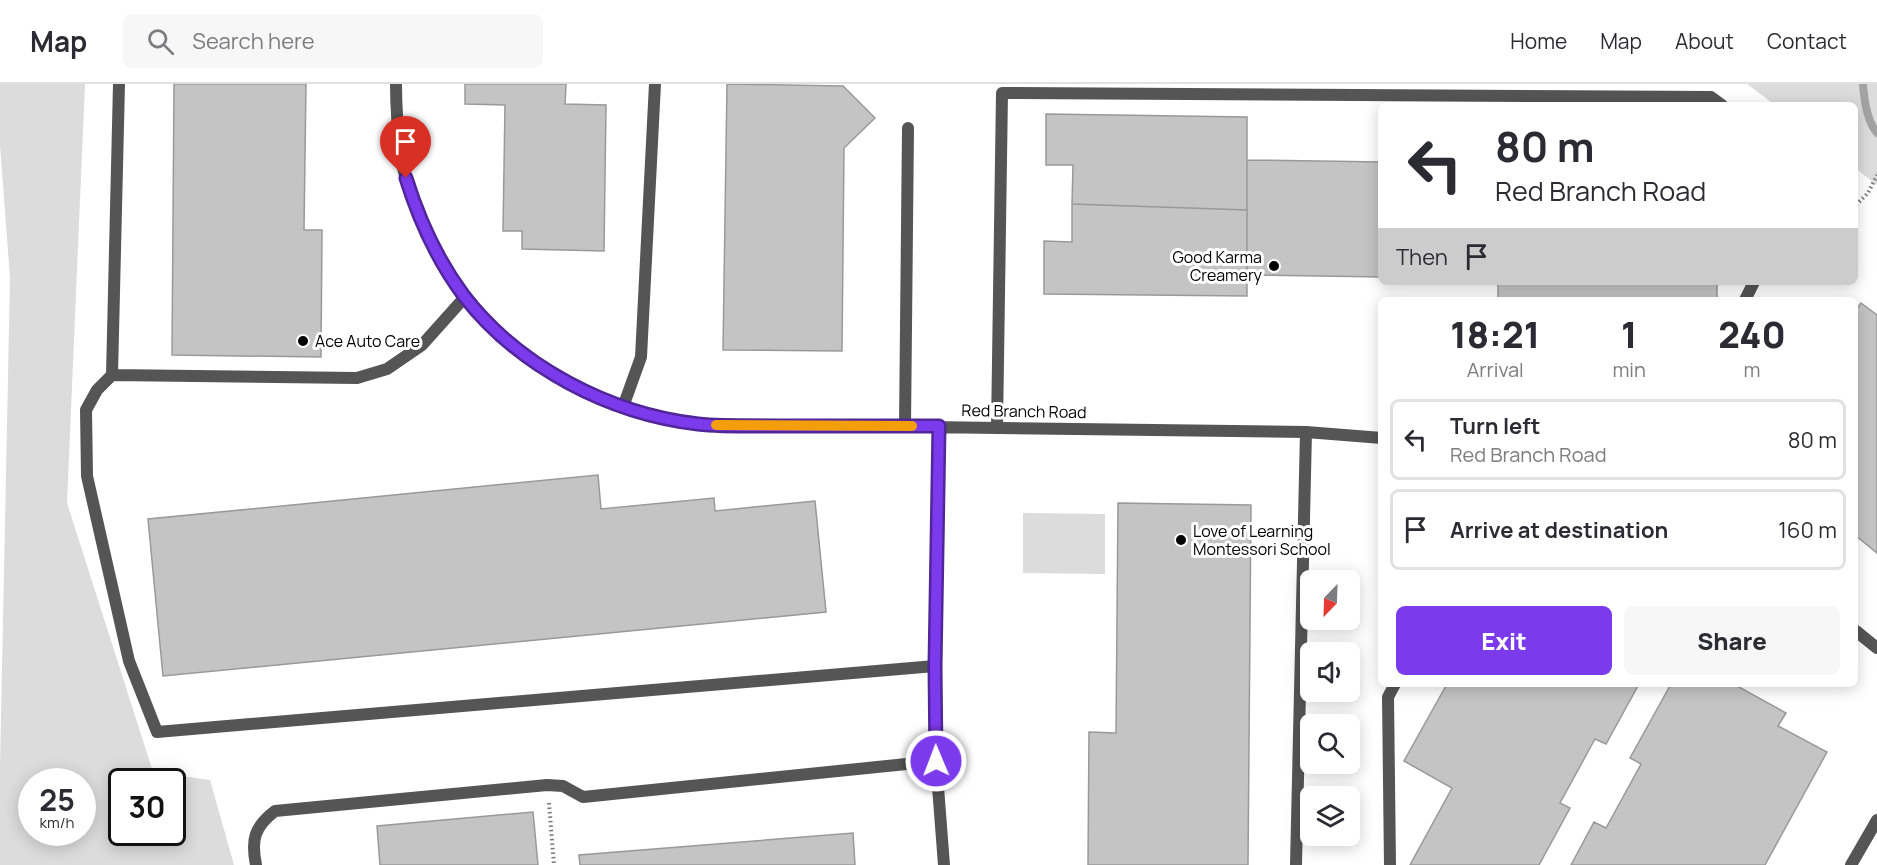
<!DOCTYPE html>
<html lang="en">
<head>
<meta charset="utf-8">
<style>
	body { margin:0; font-family:Manrope,sans-serif; background:#f7f7f7; color:#2b2b33; height:100vh; display:flex; flex-direction:column; font-size:22px; white-space:nowrap }
	* { box-sizing:border-box; margin:0 }
	p { font-size:20px; color:#7c7c81 }
	.icon { flex:none; width:33px; height:33px; fill:none; stroke:currentColor; stroke-width:2; stroke-linecap:round; stroke-linejoin:round }
	.map { position:relative; flex:1; overflow:hidden }
	.drawer { position:absolute; left:1378px; top:213px; width:480px; height:390px; display:flex; flex-direction:column; background:#fff; border-radius:9px; box-shadow:0 3px 15px #0003 }
	.drawer>* { flex:none }
	.hud { position:absolute; left:1378px; top:18px; width:480px; height:183px; border-radius:9px; box-shadow:0 3px 15px #0003; background:#fff; color:#2b2b33; overflow:hidden }
	.needle { width:39px; rotate:203deg }
	.tools { position:absolute; left:1300px; top:486px; display:grid; gap:12px }
	.tools a { display:grid; place-items:center; width:60px; height:60px; border-radius:9px; background:#fff; box-shadow:0 3px 15px #0003; font-size:30px }
	.speed { position:absolute; left:18px; top:684px; display:flex; gap:12px; font-size:30px; font-weight:700; text-align:center }
	.speed>* { display:grid; place-content:center; width:78px; height:78px; border-radius:50%; background:#fff; box-shadow:0 3px 15px #0003; line-height:1 }
	.speed small { font-size:15px; font-weight:400 }
	.speed .limit { border:3px solid #111; border-radius:9px; background:#fff; color:#111 }
	.pin { position:absolute; display:grid; place-items:center; width:51px; height:51px; color:#fff; margin:-62px -26px; border-radius:50% 50% 50% 0; rotate:-45deg; box-shadow:0 0 6px #0007 }
	.pin .icon { rotate:45deg }
	.me { position:absolute; width:66px; margin:-33px; rotate:359deg; stroke-linejoin:round; filter:drop-shadow(0 0 4px #0008) }
	.turn { display:flex; align-items:center; gap:21px; height:126px; padding:0 18px; font-size:27px }
	.turn .icon { width:78px; height:78px; stroke-width:2.5 }
	.turn b { display:block; font-size:42px; line-height:51px }
	.then { display:flex; align-items:center; height:57px; padding:0 18px; background:#0003; gap:12px; font-size:22px }
	.eta { display:flex; justify-content:space-evenly; align-items:center; height:102px; text-align:center }
	.eta b { font-size:36px; font-weight:800; line-height:42px }
	.action { display:flex; gap:12px; margin-top:auto; padding:12px 18px }
	.action a { flex:1; height:69px; border-radius:9px; background:#7c3aed; color:#fff; font-size:24px; font-weight:800; line-height:69px; text-align:center }
	.action a+a { background:#f7f7f7; color:#2b2b33 }
	ul { padding:0; list-style:none }
	li { display:flex; align-items:center; gap:18px; height:81px; margin:0 12px 9px; padding:0 6px; border:3px solid #e1e1e2; border-radius:9px }
	li div { flex:1 }
	li b { display:block; font-size:22px }
	li em { font-style:normal }
	header { display:flex; align-items:center; gap:36px; box-sizing:border-box; height:84px; padding:0 30px; background:#fff; border-bottom:2px solid #e1e1e2 }
	header strong { font-size:28px }
	nav { display:flex; gap:33px; margin-inline-start:auto; font-size:21px }
	.search { width:420px; height:54px; background:#f7f7f7; display:flex; align-items:center; gap:15px; box-sizing:border-box; padding:0 21px; border-radius:9px; color:#7c7c81; font-size:22px }
	.map>svg:first-child { display:block }
	.green { fill:#dcdcdc; fill-rule:evenodd }
	.lines { fill:none; stroke-linecap:round; stroke-linejoin:round }
	.stream { stroke:#a3a3a3; stroke-width:8 }
	.building { fill:#c4c4c4; stroke:#999; stroke-width:1.5 }
	.path { stroke:#777; stroke-width:4; stroke-dasharray:1.5 3; stroke-linecap:butt }
	.lane { stroke:#555; stroke-width:12 }
	.street { stroke:#555; stroke-width:12 }
	.route-casing { stroke:#51269a; stroke-width:15 }
	.route { stroke:#7c3aed; stroke-width:10 }
	.slow { stroke:#f59e0b; stroke-width:10 }
	.poi-dot { fill:#000; stroke:#fff; stroke-width:2 }
	.labels { text-anchor:middle; dominant-baseline:central; stroke-width:6; stroke-linejoin:round; paint-order:stroke }
	.poi-label { font-size:16px; fill:#000; stroke:#fff; text-anchor:start }
	.street-label { font-size:16px; fill:#000; stroke:#fff }
</style>
</head>
<body>
<header>
<strong>Map</strong>
<div class="search"><svg class="icon" aria-label="search" viewBox="0 0 24 24"><circle cx="10" cy="10" r="6"/><path d="M15 15l6 6"/></svg>Search here</div>
<nav><a>Home</a><a>Map</a><a>About</a><a>Contact</a></nav>
</header>
<div class="map">
<svg width="1877" height="781" viewBox="0 0 1877 781">
	<rect width="100%" height="100%" fill="#fff"/>
	<!-- green -->
	<path class="green" d="M0,0H85L67,419L153,688L210,696L234,781H0V683L10,194L0,61ZM32,698H82V748H32ZM122,698H172V748H122Z
		M1725,0H1877V101L1856,85V21H1775L1747,0Z
		M1023,429L1105,430V490L1023,489Z"/>
	<g class="lines">
		<!-- stream -->
		<path class="stream" d="M1863,0C1864,15 1867,37 1877,49"/>
	</g>
	<!-- building -->
	<path class="building" d="M174,0H306L304,146H322L321,273L172,271Z
		M465,0H566L565,20L606,21L604,167L522,165V147H503L505,21L465,20Z
		M727,0L843,2L875,34L844,64L842,267L723,266Z
		M1046,30L1247,33V126L1072,120L1073,81H1046Z
		M1247,76L1382,78V193L1247,191Z
		M1072,120L1247,126V212L1044,210V157L1072,158Z
		M1498,198H1717V216H1498Z
		M1861,219L1877,231V469L1856,452V226Z
		M598,391L601,425L714,414L715,427L815,417L826,528L163,592L148,435Z
		M1118,419L1251,421L1248,781H1088L1089,648L1116,649Z
		M1447,600H1639L1606,660L1595,655L1560,719L1570,724L1539,781H1410L1452,704L1404,677Z
		M1671,600H1738L1737,602L1786,629L1778,642L1827,668L1765,781H1571L1594,738L1606,744L1641,680L1630,674Z
		M533,728L538,781H380L377,742Z
		M853,749L855,781H580L579,771Z"/>
	<g class="lines">
		<!-- path -->
		<path class="path" d="M1856,121L1868,109L1877,91
			M549,719L554,781"/>
		<!-- lane -->
		<path class="lane" d="M465,213L422,261L387,285L357,294L112,291L97,306L86,326L87,392L129,577L157,648L935,582
			M1745,216L1754,198
			M112,291L119,0
			M623,323L641,273L655,0
			M905,342L908,44
			M997,344L1002,9L1711,13L1722,21
			M256,781C251,756 254,743 275,727L547,701L563,702L583,713L936,677
			M1296,781L1306,348
			M1390,781L1388,613L1395,600
			M1851,781L1877,736"/>
		<!-- street -->
		<path class="street" d="M396,0C396,24 398,49 401,73C404,93 412,114 420,133C453,213 508,269 585,308C620,326 660,333 698,340L1306,348L1382,354
			M939,342L935,594L936,677L944,781
			M1856,547L1877,564"/>
	</g>
	<g class="lines">
		<defs>
			<path id="route" d="M406,94C419,136 438,177 464,212C519,283 610,330 698,340C726,343 756,342 785,342C836,342 888,342 939,342L935,582L936,677"/>
		</defs>
		<!-- route casing -->
		<use href="#route" class="route-casing"/>
		<!-- route -->
		<use href="#route" class="route"/>
		<!-- slow -->
		<path class="slow" d="M716,341L912,342"/>
	</g>
	<!-- markers -->
	<g class="poi-dot">
		<circle cx="1274" cy="182" r="6"/>
		<circle cx="303" cy="257" r="6"/>
		<circle cx="1181" cy="456" r="6"/>
	</g>
	<g class="labels">
		<!-- poi labels -->
		<g class="poi-label">
			<text x="1262" y="173" text-anchor="end">Good Karma<tspan x="1262" dy="18">Creamery</tspan></text>
			<text x="315" y="257">Ace Auto Care</text>
			<text x="1193" y="447">Love of Learning<tspan x="1193" dy="18">Montessori School</tspan></text>
		</g>
		<!-- street labels -->
		<g class="street-label">
			<text transform="translate(1024 327) rotate(1)">Red Branch Road</text>
		</g>
	</g>
</svg>
<div class="tools">
<a><svg class="needle" viewBox="-14 -14 28 28"><path d="M0-13l5 13h-10z" fill="#e53935"/><path d="M0 13l5-13h-10z" fill="#7c7c81"/></svg></a>
<a><svg class="icon" aria-label="sound" viewBox="0 0 24 24"><path d="M4 9h4l5-4v14l-5-4H4zM17 9q2 3 0 6"/></svg></a>
<a><svg class="icon" aria-label="search" viewBox="0 0 24 24"><circle cx="10" cy="10" r="6"/><path d="M15 15l6 6"/></svg></a>
<a><svg class="icon" aria-label="layers" viewBox="0 0 24 24"><path d="M12 4l9 5-9 5-9-5zM3 14l9 5 9-5"/></svg></a>
</div>
<div class="speed"><div>25<small>km/h</small></div><div class="limit">30</div></div>
<div class="pin" style="left:406px;top:94px;background:#d93025"><svg class="icon" aria-label="arrive" viewBox="0 0 24 24"><path d="M6 21V4h12l-3 4 3 4H6"/></svg></div>
<svg class="me" style="left:936px;top:677px" viewBox="-20 -20 40 40"><circle r="17" fill="#7c3aed" stroke="#fff" stroke-width="3"/><path d="M0-11L8 9 0 5-8 9z" fill="#fff"/></svg>
<div class="hud">
<div class="turn"><svg class="icon" aria-label="left" viewBox="0 0 24 24"><path d="M17 20v-9H6M10 6l-5 5 5 5"/></svg><div><b>80 m</b>Red Branch Road</div></div>
<div class="then">Then<svg class="icon" aria-label="arrive" viewBox="0 0 24 24"><path d="M6 21V4h12l-3 4 3 4H6"/></svg></div>
</div>
<section class="drawer">
<div class="eta">
<div><b>18:21</b><p>Arrival</p></div>
<div><b>1</b><p>min</p></div>
<div><b>240</b><p>m</p></div>
</div>
<ul>
<li><svg class="icon" aria-label="left" viewBox="0 0 24 24"><path d="M17 20v-9H6M10 6l-5 5 5 5"/></svg><div><b>Turn left</b><p>Red Branch Road</p></div><em>80 m</em></li>
<li><svg class="icon" aria-label="arrive" viewBox="0 0 24 24"><path d="M6 21V4h12l-3 4 3 4H6"/></svg><div><b>Arrive at destination</b></div><em>160 m</em></li>
</ul>
<div class="action"><a>Exit</a><a>Share</a></div>
</section>
</div>
</body>
</html>
